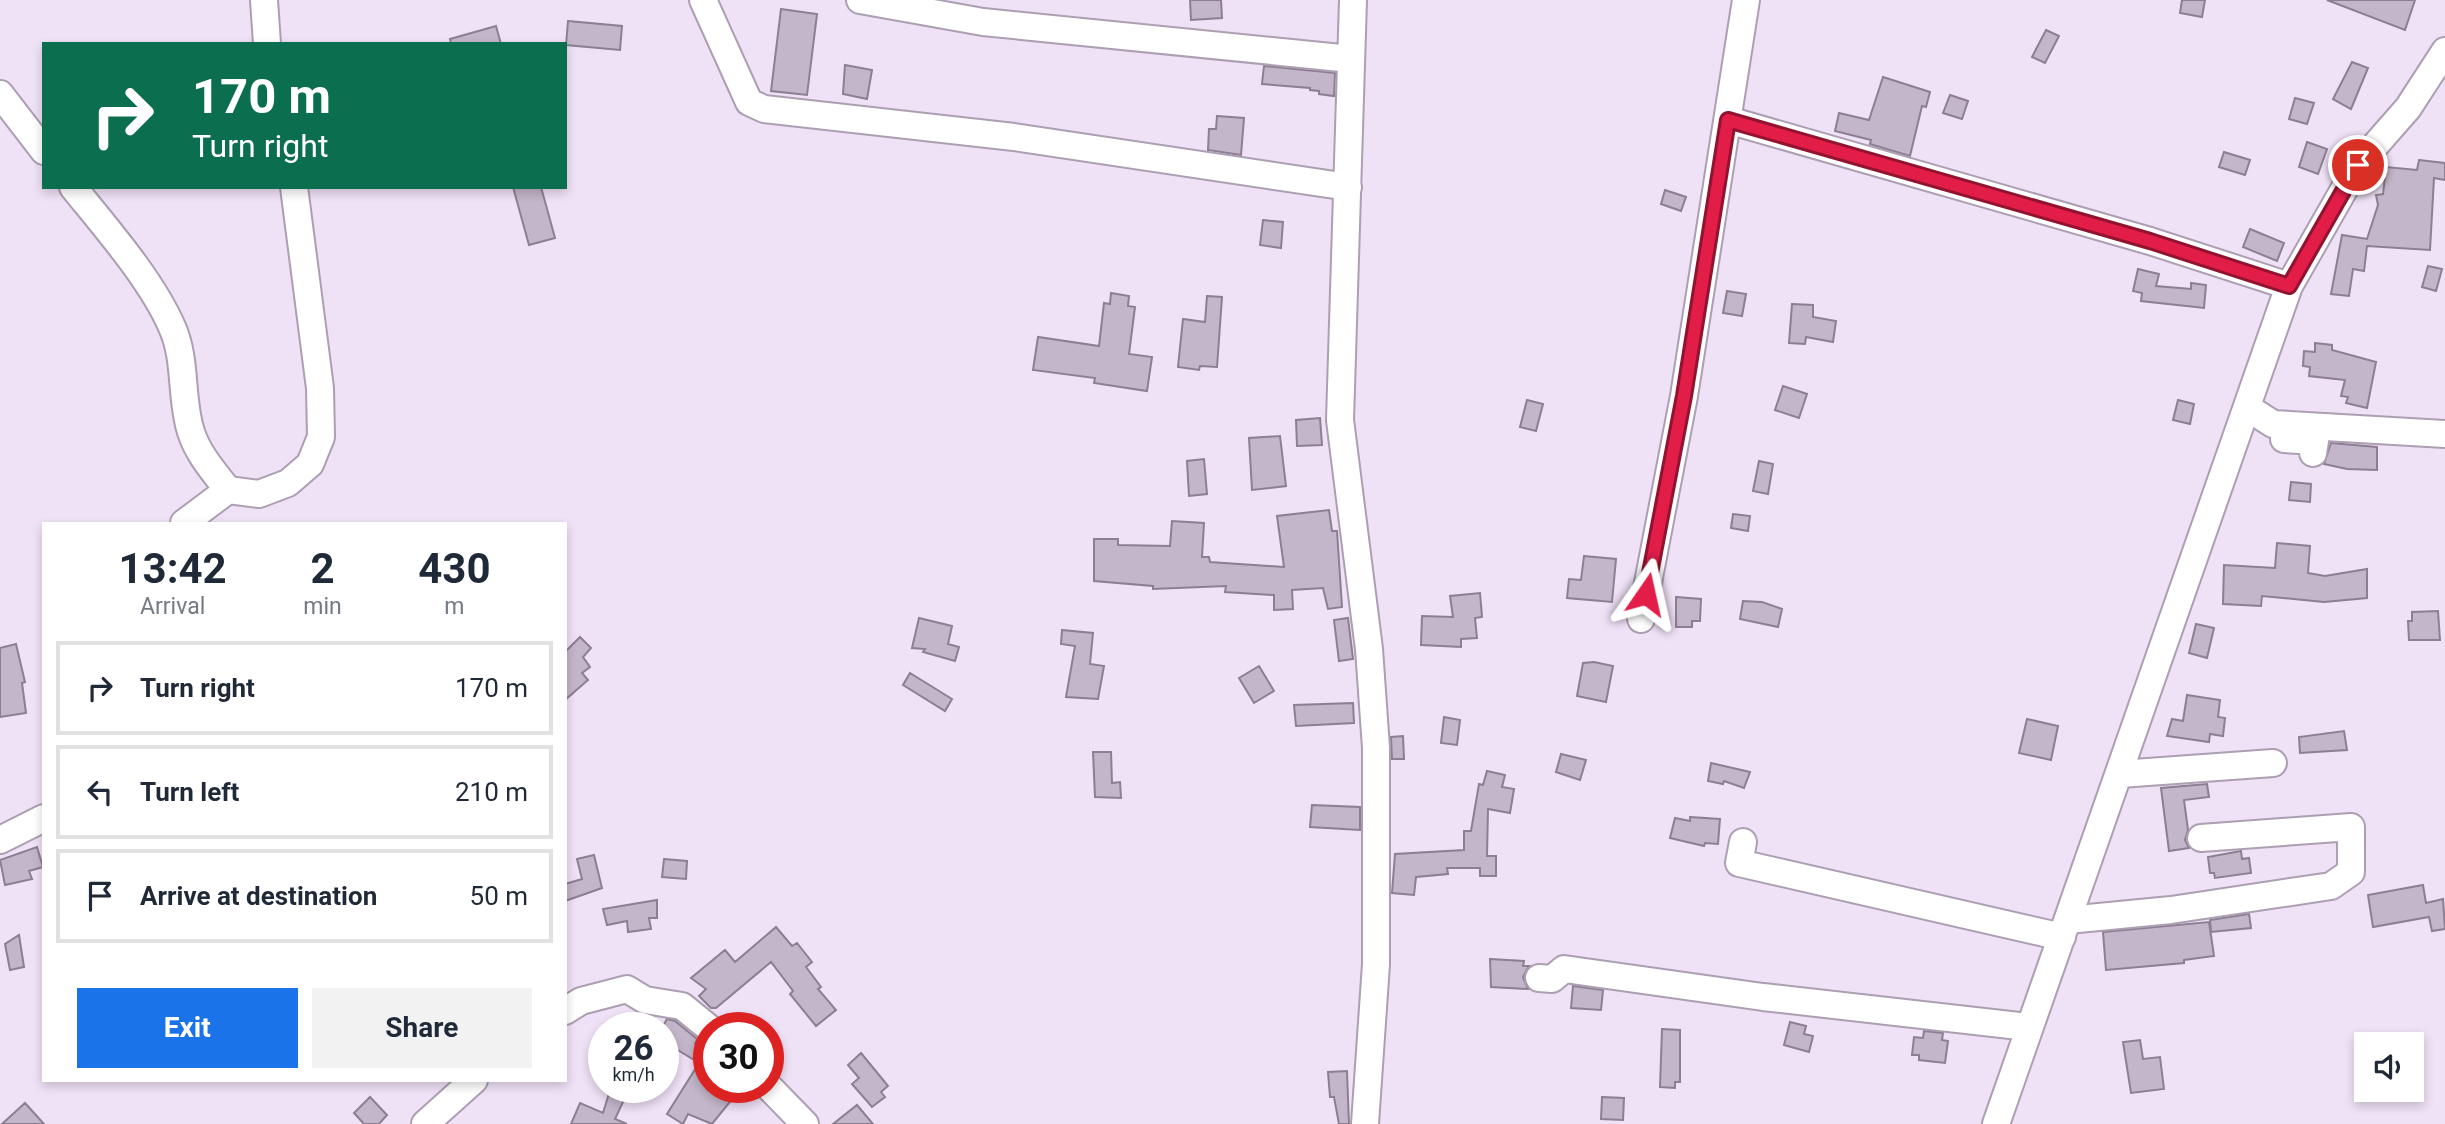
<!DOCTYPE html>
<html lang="en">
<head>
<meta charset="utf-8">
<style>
	body { margin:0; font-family:Roboto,sans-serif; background:#f2f2f3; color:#1f2937; height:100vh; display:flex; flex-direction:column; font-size:26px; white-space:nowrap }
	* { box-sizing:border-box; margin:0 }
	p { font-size:23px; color:#747a83 }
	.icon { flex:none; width:38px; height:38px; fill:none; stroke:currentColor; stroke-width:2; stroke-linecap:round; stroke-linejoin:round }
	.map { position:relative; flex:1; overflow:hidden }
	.sheet { position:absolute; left:42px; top:522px; width:525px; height:560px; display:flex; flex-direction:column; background:#fff; border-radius:0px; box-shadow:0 4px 10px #0003 }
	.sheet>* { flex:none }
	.hud { position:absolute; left:42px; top:42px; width:525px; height:147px; border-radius:0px; box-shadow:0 4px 10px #0003; background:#0b6e4f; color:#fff; overflow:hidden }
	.controls { position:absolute; left:2354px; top:1032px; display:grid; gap:14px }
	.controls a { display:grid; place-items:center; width:70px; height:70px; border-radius:0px; background:#fff; box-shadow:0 4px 10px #0003; font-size:35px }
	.speed { position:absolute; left:588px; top:1012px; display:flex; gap:14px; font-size:35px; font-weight:700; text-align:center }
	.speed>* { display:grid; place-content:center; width:91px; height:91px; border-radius:50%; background:#fff; box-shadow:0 4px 10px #0003; line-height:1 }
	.speed small { font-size:18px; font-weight:400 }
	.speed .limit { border:10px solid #d22; background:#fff; color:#111 }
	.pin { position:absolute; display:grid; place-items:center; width:60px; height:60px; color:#fff; margin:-30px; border:4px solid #fff; border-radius:50%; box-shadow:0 2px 7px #0007 }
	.me { position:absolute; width:77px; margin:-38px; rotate:11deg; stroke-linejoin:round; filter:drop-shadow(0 0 5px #0008) }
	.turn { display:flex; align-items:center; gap:24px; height:147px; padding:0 35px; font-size:32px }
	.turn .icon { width:91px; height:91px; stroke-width:2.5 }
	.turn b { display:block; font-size:49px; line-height:60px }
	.eta { display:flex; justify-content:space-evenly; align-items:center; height:119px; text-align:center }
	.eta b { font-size:42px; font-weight:700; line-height:49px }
	.button { display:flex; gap:14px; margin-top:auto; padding:14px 35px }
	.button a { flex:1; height:80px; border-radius:0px; background:#1a73e8; color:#fff; font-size:28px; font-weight:700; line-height:80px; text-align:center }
	.button a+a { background:#f2f2f3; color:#1f2937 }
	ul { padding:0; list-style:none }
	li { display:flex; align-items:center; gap:21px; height:94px; margin:0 14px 10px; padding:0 21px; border:4px solid #e0e1e3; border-radius:0px }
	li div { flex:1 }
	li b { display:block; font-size:26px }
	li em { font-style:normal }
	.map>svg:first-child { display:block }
	.building { fill:#c4b6ca; stroke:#8c7f92; stroke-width:2 }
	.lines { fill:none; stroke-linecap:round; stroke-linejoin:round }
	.minor-casing { stroke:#ac9fb2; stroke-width:30 }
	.minor { stroke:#fff; stroke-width:26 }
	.route-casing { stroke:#92132f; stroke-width:18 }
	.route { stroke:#e11d48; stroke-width:12 }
</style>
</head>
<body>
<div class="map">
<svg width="2445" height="1124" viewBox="0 0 2445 1124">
	<rect width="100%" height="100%" fill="#efe1f6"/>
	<!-- building -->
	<path class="building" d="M1190,0H1221L1222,18L1191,20Z
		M2182,0H2205L2202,17L2180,13Z
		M2327,0H2415L2405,30Z
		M781,9L817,14L807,95L771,91Z
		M568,21L622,26L620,50L566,45Z
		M496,26L501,44H451L450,39Z
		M2046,30L2059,36L2045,63L2032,57Z
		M2352,62L2368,68L2351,109L2333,99Z
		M845,65L872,70L867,99L843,94Z
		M1264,66L1335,73L1334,96L1319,94V91L1310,90V88L1262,84Z
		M1883,77L1930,92L1926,107L1922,106L1910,156L1870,144L1871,140L1835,131L1839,113L1869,120Z
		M1950,95L1968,101L1962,119L1943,113Z
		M2295,98L2314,103L2307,124L2289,119Z
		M1217,116L1244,118L1241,155L1208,150L1209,129H1216Z
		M2307,142L2327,149L2318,174L2299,167Z
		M2224,152L2250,160L2245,175L2219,167Z
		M2419,160L2445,163V180L2434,178L2430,250L2367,246L2364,271L2353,269L2349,296L2331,294L2342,235L2367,239L2378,205L2376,195L2383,194L2386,167L2417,170Z
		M513,187H541L555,238L529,245Z
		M1665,190L1686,197L1681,211L1661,204Z
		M1263,220L1283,222L1281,248L1260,245Z
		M2250,229L2284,243L2277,261L2243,247Z
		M2428,266L2442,269L2436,291L2422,287Z
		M2138,269L2159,274L2156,286L2191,289V283L2206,285L2204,308L2141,301L2142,293L2133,291Z
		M1727,291L1746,294L1742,316L1723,313Z
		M1111,293L1129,296L1128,306L1135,307L1129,354L1152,357L1147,391L1094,383L1095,378L1033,370L1038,337L1099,346L1104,303L1110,304Z
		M1207,296L1222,297L1217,367L1200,366L1199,370L1178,367L1183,319L1205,322Z
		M1792,304L1813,305V317L1836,321L1833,342L1806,337L1805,344L1789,343Z
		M2315,343L2332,345V350L2376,362L2367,408L2346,403L2348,397L2341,396L2345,380L2309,376L2310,367L2303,366L2304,351L2315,352Z
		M1783,386L1807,394L1799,418L1775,410Z
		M1527,400L1543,404L1536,431L1520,427Z
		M2178,400L2194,404L2190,424L2173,420Z
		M1320,418L1322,445L1297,446L1296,420Z
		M1280,436L1286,486L1252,490L1249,438Z
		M2331,443L2377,447V470L2347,469L2324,464Z
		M1204,459L1207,494L1189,496L1187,461Z
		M1759,461L1773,464L1768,494L1753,491Z
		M2291,482L2311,484L2310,502L2289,500Z
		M1329,510L1332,531H1337L1342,607L1328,609L1323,588L1292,590L1293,609L1274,610V595L1225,592L1226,586L1153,589V586L1094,581V539H1118V545L1170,546L1172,521L1204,523L1202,557H1209L1210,562L1284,567L1277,516Z
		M1733,514L1750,516L1748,531L1731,528Z
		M2277,543L2310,546L2308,573L2325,576L2367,569V598L2324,602L2262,596L2261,606L2223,604L2224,565L2275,568Z
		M1584,556L1616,559L1612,602L1567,598L1569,579L1581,580Z
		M1480,593L1482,617L1475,618L1477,638L1461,639V647L1421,645L1422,616L1453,617L1450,596Z
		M1676,597L1701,599L1700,621H1692V627H1676Z
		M1743,601L1762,602L1782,609L1778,627L1740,619Z
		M2438,611L2440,640H2409L2408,621H2412V612Z
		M919,618L952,626L948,644L959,647L955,661L923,652L925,649L912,648Z
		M1348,618L1353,659L1339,661L1334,620Z
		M2196,624L2214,628L2207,658L2189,653Z
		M1062,630L1093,633L1090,664L1104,666L1098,699L1066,697L1075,646L1061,644Z
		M580,637L591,648L583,657L590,667L582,673L588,680L565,700V652Z
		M16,644L25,682L22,683L26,713L0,717V648Z
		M1594,662L1613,666L1606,702L1577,696L1583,663Z
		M1259,666L1274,691L1254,703L1239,678Z
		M910,673L952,699L945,711L903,685Z
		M2187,695L2220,700L2218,717L2225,718L2223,736L2210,734L2209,742L2167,736L2172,719L2183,721Z
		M1353,703L1354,723L1296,726L1294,705Z
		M1444,717L1460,720L1457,745L1441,743Z
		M2027,719L2058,726L2051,760L2019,753Z
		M2344,731L2347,750L2300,753L2299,737Z
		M1403,736L1404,759H1392L1391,737Z
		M1093,752H1111L1112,783L1120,782L1121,798L1095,797Z
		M1561,754L1586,760L1580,780L1556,772Z
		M1711,763L1750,772L1744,788L1724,781L1723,784L1708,781Z
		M1487,771L1505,775L1502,787L1514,789L1510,813L1488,809L1487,856H1496V876H1480V868H1447L1448,874L1416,877L1414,895L1392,893L1395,854L1464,850V831H1471L1479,784L1483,785Z
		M2207,784L2209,797L2184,800L2188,830L2185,840L2189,848L2169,851L2161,788Z
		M1312,805L1360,807V830L1310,827Z
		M1690,817L1720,819L1718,844L1705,843L1704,846L1670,838L1675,818L1690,821Z
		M37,847L43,867L29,871L32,879L5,885L0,860Z
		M2241,851L2242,859L2249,858L2251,873L2215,878L2214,873H2210L2208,857Z
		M594,855L602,888L565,901V884L582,879L577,859Z
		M664,859L687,861L686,879L662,877Z
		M2423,885L2426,903L2443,899L2445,929L2432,931L2429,917L2373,927L2368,895Z
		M657,900V918H649L651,929L628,932L627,921L607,925L603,909Z
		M2249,914L2251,928L2211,932L2210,920Z
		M2209,922L2214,956L2184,960V963L2106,970L2103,932Z
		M776,927L792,946L797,943L812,962L806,967L821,987L818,989L836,1010L816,1026L790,994L793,991L771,962L716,1008H711L699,996L706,989L691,978L725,950L735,962Z
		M19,935L24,967L10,970L5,944Z
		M1490,959L1524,961L1523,966H1529L1523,977L1528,989L1491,987Z
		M1573,986L1603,990L1601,1010L1571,1008Z
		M667,1019L675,1021L697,1039L695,1044L706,1052L709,1048V1087H742L712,1124L688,1114L683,1124L667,1114L699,1063L663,1041V1026Z
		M1790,1022L1806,1026L1804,1034L1813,1036L1809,1052L1784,1045Z
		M1662,1029L1680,1030V1082H1675V1088L1660,1087Z
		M1924,1031L1943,1033L1942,1040L1948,1041L1945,1063L1919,1060V1055H1912L1914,1037L1923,1038Z
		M2140,1040L2143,1059L2160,1057L2164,1089L2131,1093L2123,1042Z
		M861,1053L888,1086L881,1092L885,1097L872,1107L852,1084L859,1078L848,1065Z
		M1347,1071L1349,1124H1339L1334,1097H1330L1328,1072Z
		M611,1087H630L615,1119L627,1124H571L580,1103L603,1113Z
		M370,1097L387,1115L379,1124H364L354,1113Z
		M1602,1097L1624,1098L1623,1120L1601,1119Z
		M25,1103L44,1124H2Z
		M857,1105L873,1124H833Z"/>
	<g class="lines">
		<defs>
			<path id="minor" d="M264,0L267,44
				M703,0L749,102L764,109L1014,137L1348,187
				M860,0L983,22L1351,59
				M1353,0L1340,420L1369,649L1376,748V964L1365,1124
				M0,94L44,151
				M1728,120L2150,241L2289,286
				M73,187C106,228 151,279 172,327C187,360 180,398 191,432C198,454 214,472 228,490L259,494L288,483L310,464L321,437L320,388L294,187
				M2248,408L2273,424L2445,434
				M2284,439L2315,441L2313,453
				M184,523L228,490
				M1641,619L1684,396L1746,0
				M2120,774L2273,763
				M0,840L44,818
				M1743,842L1739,863L2062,937
				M2068,920L2171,910L2331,886L2351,872V827L2201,838
				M1539,978L1552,979L1564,969L1763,997L2028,1027
				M565,1011L581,1001L627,989L645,1000L682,1006L709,1028
				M768,1086L805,1124
				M425,1124L474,1080
				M1996,1124L2289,286L2358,165L2408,108L2445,51"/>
		</defs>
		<!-- minor casing -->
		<use href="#minor" class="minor-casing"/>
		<!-- minor -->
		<use href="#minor" class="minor"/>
	</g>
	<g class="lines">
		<defs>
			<path id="route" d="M1646,594L1684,396L1728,120L2150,241L2289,286L2358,165"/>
		</defs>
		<!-- route casing -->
		<use href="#route" class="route-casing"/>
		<!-- route -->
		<use href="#route" class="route"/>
	</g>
</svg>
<div class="controls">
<a><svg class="icon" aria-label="sound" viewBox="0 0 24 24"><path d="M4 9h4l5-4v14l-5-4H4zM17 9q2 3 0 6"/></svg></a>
</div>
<div class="speed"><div>26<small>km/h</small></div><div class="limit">30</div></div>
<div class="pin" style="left:2358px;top:165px;background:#d93025"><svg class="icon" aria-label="arrive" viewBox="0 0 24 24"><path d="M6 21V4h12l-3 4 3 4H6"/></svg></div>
<svg class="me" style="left:1646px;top:594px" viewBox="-20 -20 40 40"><path d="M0-17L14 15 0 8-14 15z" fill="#e11d48" stroke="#fff" stroke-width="4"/></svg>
<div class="hud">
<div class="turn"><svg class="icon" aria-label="right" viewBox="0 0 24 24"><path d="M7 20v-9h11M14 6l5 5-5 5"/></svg><div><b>170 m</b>Turn right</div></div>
</div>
<section class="sheet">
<div class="eta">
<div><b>13:42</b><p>Arrival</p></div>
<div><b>2</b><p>min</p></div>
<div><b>430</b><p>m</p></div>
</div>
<ul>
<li><svg class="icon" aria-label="right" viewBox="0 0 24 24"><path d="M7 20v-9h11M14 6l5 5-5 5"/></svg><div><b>Turn right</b></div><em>170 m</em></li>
<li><svg class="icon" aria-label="left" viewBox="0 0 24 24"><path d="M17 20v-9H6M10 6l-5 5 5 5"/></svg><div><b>Turn left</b></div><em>210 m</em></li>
<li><svg class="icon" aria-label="arrive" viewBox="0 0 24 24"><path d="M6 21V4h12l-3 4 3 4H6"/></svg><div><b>Arrive at destination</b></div><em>50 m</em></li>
</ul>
<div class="button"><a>Exit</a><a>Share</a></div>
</section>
</div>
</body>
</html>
